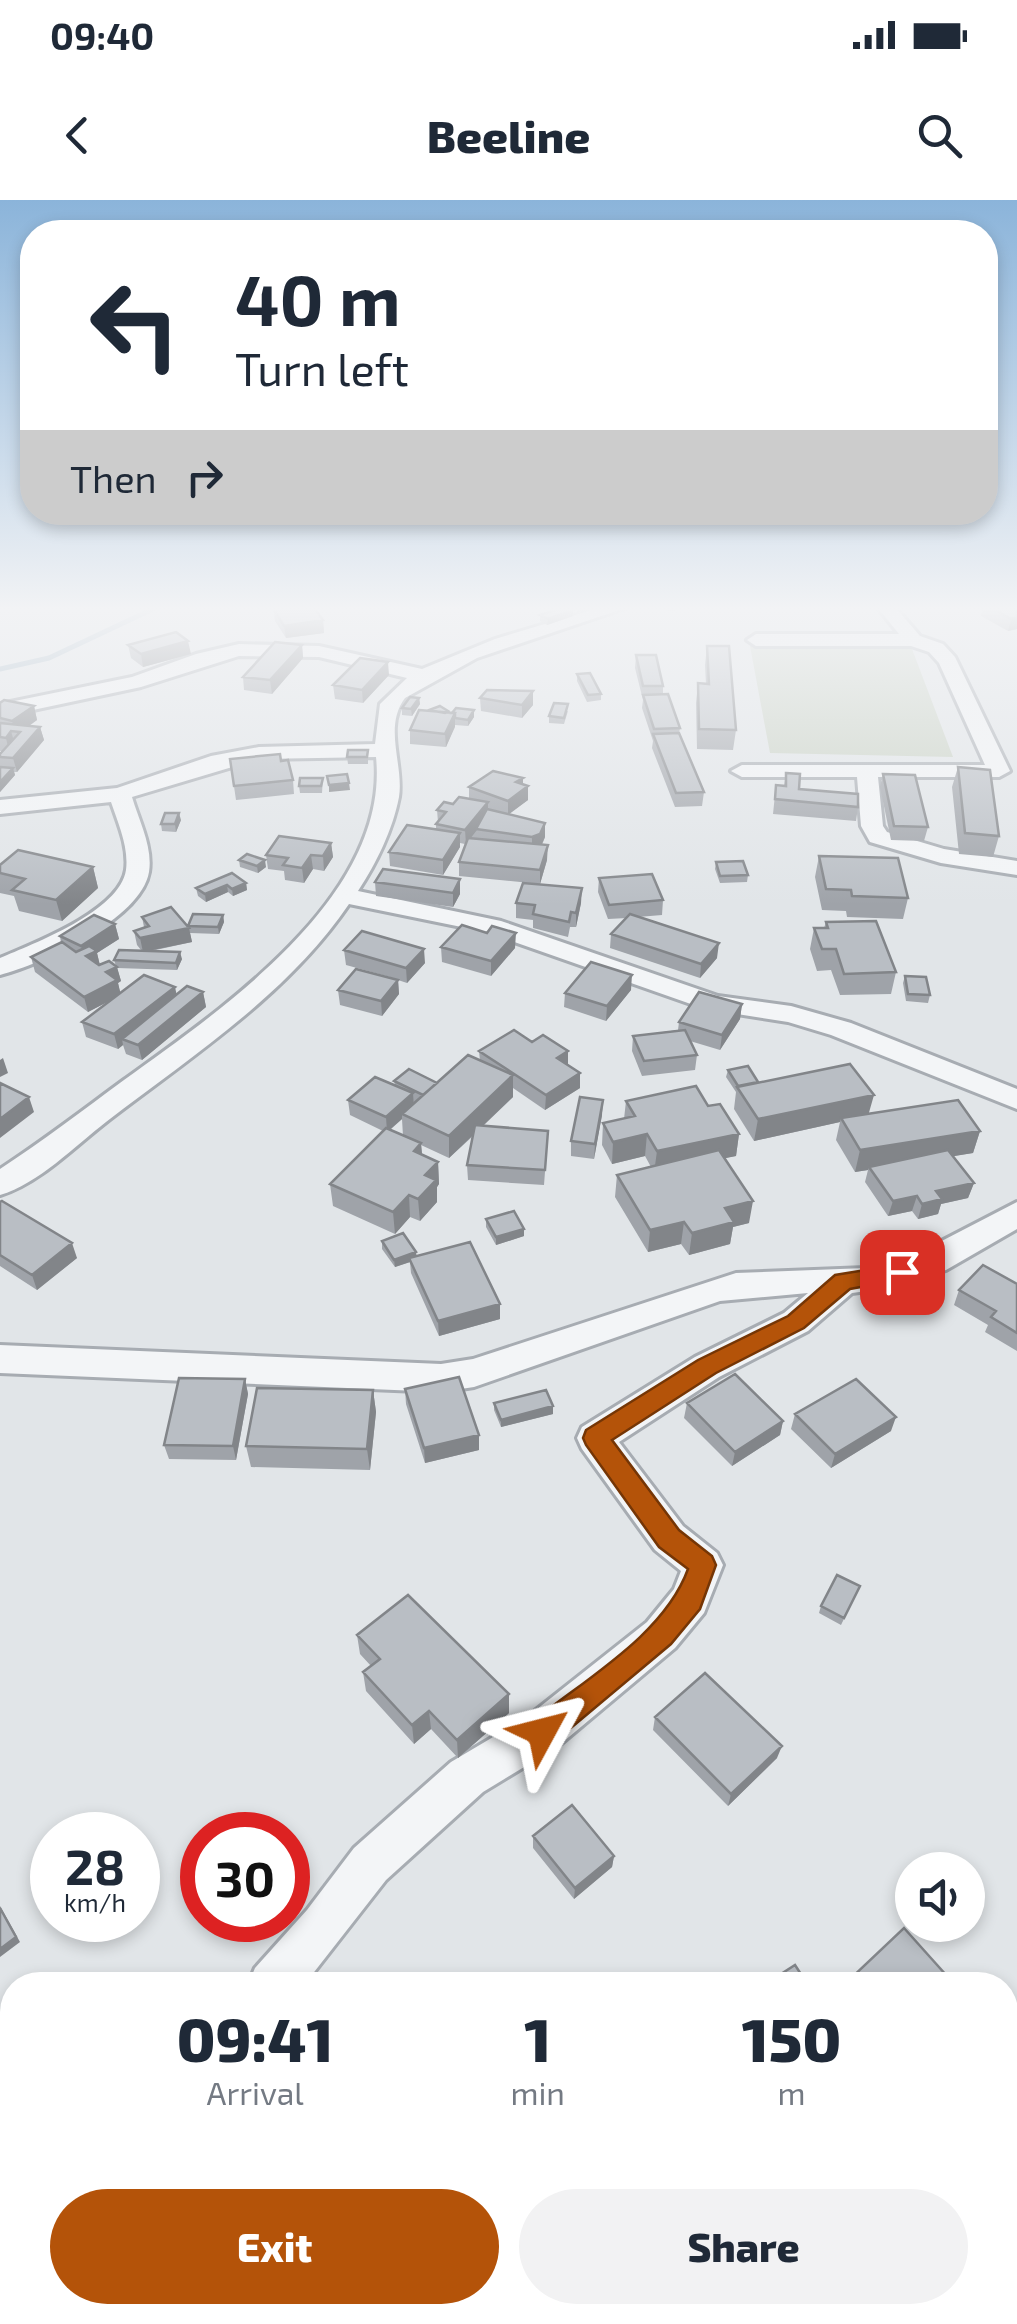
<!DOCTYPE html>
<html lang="en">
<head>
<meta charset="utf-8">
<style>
	body { margin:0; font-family:"Exo 2",sans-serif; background:#f2f2f3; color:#1f2937; height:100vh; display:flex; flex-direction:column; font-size:38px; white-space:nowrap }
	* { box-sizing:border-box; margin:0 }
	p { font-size:32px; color:#747a83 }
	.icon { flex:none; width:55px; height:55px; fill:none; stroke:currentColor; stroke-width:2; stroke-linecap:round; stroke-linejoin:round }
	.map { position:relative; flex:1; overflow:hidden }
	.drawer { position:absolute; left:0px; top:1772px; width:1018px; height:352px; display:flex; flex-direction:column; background:#fff; border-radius:40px 40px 0 0; box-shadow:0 5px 15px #0003 }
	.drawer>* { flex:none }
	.guide { position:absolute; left:20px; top:20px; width:978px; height:305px; border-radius:40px; box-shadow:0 5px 15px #0003; background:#fff; color:#1f2937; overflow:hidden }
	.tools { position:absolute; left:895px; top:1652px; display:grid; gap:20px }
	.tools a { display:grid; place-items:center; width:90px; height:90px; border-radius:50%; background:#fff; box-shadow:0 5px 15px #0003; font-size:50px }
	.speed { position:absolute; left:30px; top:1612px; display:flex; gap:20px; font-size:50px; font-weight:700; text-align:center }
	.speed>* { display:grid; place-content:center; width:130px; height:130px; border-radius:50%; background:#fff; box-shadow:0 5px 15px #0003; line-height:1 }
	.speed small { font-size:25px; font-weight:400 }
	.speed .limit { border:15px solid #d22; background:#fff; color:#111 }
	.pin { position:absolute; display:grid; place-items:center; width:85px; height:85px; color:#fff; margin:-42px; border-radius:20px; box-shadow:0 5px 15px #0006 }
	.me { position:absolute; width:110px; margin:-55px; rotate:52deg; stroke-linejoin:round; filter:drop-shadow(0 0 8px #0008) }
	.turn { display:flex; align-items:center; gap:35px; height:210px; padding:0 50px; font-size:45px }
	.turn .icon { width:130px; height:130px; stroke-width:2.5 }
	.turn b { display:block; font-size:70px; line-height:85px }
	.then { display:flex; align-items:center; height:95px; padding:0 50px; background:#0003; gap:20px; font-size:38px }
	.eta { display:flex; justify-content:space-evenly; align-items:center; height:170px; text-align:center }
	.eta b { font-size:60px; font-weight:800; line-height:70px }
	.button { display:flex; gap:20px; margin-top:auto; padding:20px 50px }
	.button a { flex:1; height:115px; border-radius:60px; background:#b45309; color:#fff; font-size:40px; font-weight:800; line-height:115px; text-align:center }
	.button a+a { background:#f2f2f3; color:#1f2937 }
	.status { display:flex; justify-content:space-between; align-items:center; height:70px; padding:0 50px; background:#fff; direction:ltr }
	.status svg { height:28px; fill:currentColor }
	header { display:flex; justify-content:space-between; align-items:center; height:130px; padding:0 50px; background:#fff; font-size:45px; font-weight:800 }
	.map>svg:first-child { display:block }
	.green { fill:#c8d1c3 }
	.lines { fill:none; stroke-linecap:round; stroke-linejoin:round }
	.stream { stroke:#a0b5c4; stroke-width:5 }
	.minor-casing { stroke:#a7acb2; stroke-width:6 }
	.minor { fill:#f3f5f7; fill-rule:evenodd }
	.wall { fill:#9fa3a9; fill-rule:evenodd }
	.shaded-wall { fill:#828589 }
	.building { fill:#b9bec4; stroke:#828589; stroke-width:2.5 }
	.route { fill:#b45309; stroke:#753606; stroke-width:2.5 }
</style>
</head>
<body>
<div class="status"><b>09:40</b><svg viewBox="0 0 49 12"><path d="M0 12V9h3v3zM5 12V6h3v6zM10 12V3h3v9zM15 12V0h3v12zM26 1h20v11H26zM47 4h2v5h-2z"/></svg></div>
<header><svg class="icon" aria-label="back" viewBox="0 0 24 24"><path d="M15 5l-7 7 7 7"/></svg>Beeline<svg class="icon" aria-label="search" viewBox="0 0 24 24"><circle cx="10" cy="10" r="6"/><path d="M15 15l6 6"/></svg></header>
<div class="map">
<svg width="1017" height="2124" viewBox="0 0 1017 2124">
	<rect width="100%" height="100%" fill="#e1e5e8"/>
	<!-- green -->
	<path class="green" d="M750,446L912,449L953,557L770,553Z"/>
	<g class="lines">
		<!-- stream -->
		<path class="stream" d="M0,469L49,458L155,408"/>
		<defs>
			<path id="minor" d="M598,408H625L477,458L405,498C383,527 404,565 399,597C393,629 376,664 358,691L501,721L718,796L791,806L851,823L1017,889V909L831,835L788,822L705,809L486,732L349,704C287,795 193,855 106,922C75,946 38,984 0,995V969C43,941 83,910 124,880C222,809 390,696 376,557L259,559L132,597C139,621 153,647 149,672C141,719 42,764 0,775V758C33,744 120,711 126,670C129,647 118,623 111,602L0,614V600L117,588L211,556L259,547L375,544L380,504L407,478L319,457L239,456L141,487L0,517V504L132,477L196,454L239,444L319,446L422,469L495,439Z
				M878,408H896L920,436L943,444L955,457L1010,571L999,577H878L883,626L887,632L944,649L1017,661V675L941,663L870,642L861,626L857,577H742L731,571L742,565H985L939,463L929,452L911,446H756L747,440L756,434H899Z
				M1017,1002V1029L946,1070L889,1088L852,1093L808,1131L719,1177L619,1242L683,1326L717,1353L723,1365L704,1413L675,1448L557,1547L483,1592L386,1680L304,1785H248L255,1768L307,1710L354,1648L451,1562L527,1517L647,1422L674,1389L681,1371L655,1350L582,1249L577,1238L582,1227L695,1157L784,1113L808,1093L720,1101L474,1187L441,1192L0,1173V1145L441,1164L473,1159L736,1073L866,1068L905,1060Z
				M12,1927V1981L0,1986V1932Z"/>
		</defs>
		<!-- minor casing -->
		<use href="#minor" class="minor-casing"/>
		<!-- minor -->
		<use href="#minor" class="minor"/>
	</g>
	<!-- wall -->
	<path class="wall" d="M273,408L323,420L324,433L286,438L275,421Z
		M558,408H570L573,410V416L547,425L540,421V415Z
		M983,408H1017V429L1008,431L981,416Z
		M128,445L191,454L143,467L131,458Z
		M302,445L303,458L272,494L244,490L243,477Z
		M707,446L736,530L733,550L697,549L696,503L698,483L706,484L705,465Z
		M636,455L663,486V494L680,528L679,533L704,592L702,606L675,607L652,548L653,541L642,508L643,500L635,468Z
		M577,474L601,494V500L587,502L577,481Z
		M389,475L363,503L335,499L333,485Z
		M533,491V505L522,518L481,511L480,498Z
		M419,498L420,504L412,516L402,515V508Z
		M0,503L34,506L37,520L29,526L40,527L44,540L17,572H14L15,575L0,592V554L3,551H0Z
		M474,510V517L468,526L455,525L446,547L410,544V530L448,513Z
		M568,511L564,524L549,523V516Z
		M347,557H368V564H348Z
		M230,559L281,561L293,580L294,594L236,600Z
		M958,567L999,636L993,657L959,654L952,587Z
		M786,573L799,589L858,607L856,621L773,614L776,585L784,586Z
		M883,574L928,627L924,641L891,640L880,587Z
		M323,578L322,593H300L299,586Z
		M523,585L528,586V600L508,614L545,637L542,645L547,660L540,684L459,676V662L465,644L460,643V647L443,675L390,666L389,652L436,629V624L438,622L437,610L469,598V587Z
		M181,620L176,632L162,631L161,624Z
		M331,643L333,657L324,671L313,669L304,683L285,680L284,671L268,669L266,655Z
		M819,656L908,698L903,719L847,717L846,711L822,710L815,677Z
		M239,660L266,667L258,673L240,667Z
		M716,662L748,675L747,682L720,683L715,669Z
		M0,665L93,667L98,688L62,721L19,711L14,696L0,693Z
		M599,678L663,700L662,715L638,717L717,758L700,778L610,748L611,734L627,718L608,719L598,692Z
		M460,679V694L453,707L376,696L375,682Z
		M246,683L247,690L233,696L228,692L206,702L198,696L196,688Z
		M516,703H581L576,727H570L568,737L533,728V720L516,718Z
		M223,715L224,722L219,734L190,733L192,742L151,751L182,759L177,770L117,768L121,781L118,783L120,793L176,795L203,792L206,807L142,860L126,854L123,845L118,849L86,837L82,822L109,801L88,812L35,772L31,757L61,743L60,736L115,724L119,739L97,753L100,765L116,766L114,760L141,750L137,745L134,731L144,727L142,717L188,727Z
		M826,722L896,772L891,794L840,795L831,770L817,771L810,749L814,728H824Z
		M487,733L515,748L491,776L442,762L441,747Z
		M344,750L425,763L407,783L398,780L399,794L382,816L340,805L338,790L390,777L346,765Z
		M905,776L930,795L928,803L906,801L903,783Z
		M631,790L606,821L564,807L565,793Z
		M742,804L740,819L720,850L690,841L697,855L695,870L642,876L632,851L633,836L678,830L679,822Z
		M532,842L568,851V865L580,888L545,910L513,888V897L483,926L548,931L544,985L468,980L467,965L473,936L449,958L421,945L422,955L438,962L439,984L437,987V1002L420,1021L410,1017L395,1034L333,1006L330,984L383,931L350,915L348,900L395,885L394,881L437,883L480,861L479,851ZM402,919L403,936L390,930Z
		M728,870L758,882L869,914L980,931L973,953L953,956L974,983L968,998L941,1004L938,1014L918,1019L912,1011L888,1016L865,982L868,970L855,972L836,940L840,922L754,941L734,909L736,892L726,877Z
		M626,901L708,906L739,934L736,956L724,958L749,1023L733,1027L730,1044L689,1055L681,1044L648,1052L615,997L617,975L651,967L645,956L612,964L602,945L603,923L624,919Z
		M602,915L594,959L571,956V941Z
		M0,1002L77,1058L37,1090L0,1066Z
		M486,1019L524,1029V1036L496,1045L486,1027Z
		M382,1041L416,1056L500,1119L439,1136L411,1073L410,1062L395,1067L382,1049Z
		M1017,1084V1151L985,1132L988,1125L954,1105L959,1090Z
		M245,1179L248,1194L236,1260L169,1259L164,1245Z
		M405,1189L479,1250L425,1263L406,1204Z
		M373,1190L376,1212L370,1270L251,1267L246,1246Z
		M494,1203L553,1206V1214L501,1227L494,1210Z
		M687,1203L783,1221L780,1235L732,1266L684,1218Z
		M795,1214L891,1231L831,1268L791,1229Z
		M860,1386L841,1425L819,1413L821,1406Z
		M357,1435L509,1513L458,1558L431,1529L414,1544L366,1491L363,1472L371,1466L360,1454Z
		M655,1517L777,1558L728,1606L653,1530Z
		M533,1636L614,1656L612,1667L574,1699L533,1648Z
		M457,2112H495L458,2117Z"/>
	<!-- shaded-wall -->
	<path class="shaded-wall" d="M668,408H691L668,411Z
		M573,410V416L547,425L548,419Z
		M1017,417V429L1008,431L1011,419Z
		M323,420L324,433L286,438L284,426Z
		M188,441L191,454L143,467L141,454Z
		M302,445L303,458L272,494L270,480Z
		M388,462L389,475L363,503L362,490Z
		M533,491V505L522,518V505Z
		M419,498L420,504L412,516L411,509Z
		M34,506L37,520L20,532H15L12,521Z
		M474,510V517L468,526V520Z
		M455,513V527L446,547L445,534Z
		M40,527L44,540L17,572L13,558Z
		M11,531L15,545L9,551L6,538Z
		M13,568L15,575L0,592V582Z
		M523,578V590L528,586V600L508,615V601L516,582Z
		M349,583L350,590L329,592V585Z
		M488,602V616L466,644L465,630Z
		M179,613L181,620L176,632L175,624Z
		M545,623V637L540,648L532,651V637Z
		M460,633V647L443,675V660Z
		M331,643L333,657L324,671L323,656Z
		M548,645L547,660L540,684V670Z
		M311,655L313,669L304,683L302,668Z
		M265,660L266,667L258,673L257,666Z
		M93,667L98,688L62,721L56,700Z
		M460,679V694L453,707V693Z
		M246,683L247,690L233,696L232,689Z
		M227,685L228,692L206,702L205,694Z
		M582,688L581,703L576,727V713Z
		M223,715L224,722L219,734L218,727Z
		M115,724L119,739L97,753L100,766L85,761L81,746Z
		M189,728L192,742L143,752L140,738Z
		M516,733L515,748L491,776V761Z
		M719,743L717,758L700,778L701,764Z
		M424,749L425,763L407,783L406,768Z
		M180,752L182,759L177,770L176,763Z
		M117,767L121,781L118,783L121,795L88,812L84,797L106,772Z
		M632,775L631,790L606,821L607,806Z
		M398,780L399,794L382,816L381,801Z
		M175,787L178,801L122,839L123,845L118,849L114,834Z
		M203,792L206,807L142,860L138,845Z
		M742,804L740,819L720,850L722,835Z
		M568,851V866L557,858Z
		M3,858L8,873L0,877V860Z
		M580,873V888L545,910L546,895Z
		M513,875V897L449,958V936Z
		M413,893L414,908L402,914V919L387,932L386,917Z
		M874,895L868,916L841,918L840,922L754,941L758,919Z
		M29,897L34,912L0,938V919Z
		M603,900L602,915L594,959L595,944Z
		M980,931L973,953L870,970L869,967L868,970L855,972L860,950Z
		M647,934L645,956L612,964L613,942Z
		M739,934L736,956L654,973L657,951Z
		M421,943L423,965L414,951Z
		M438,962L439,984L437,987V1002L420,1021L418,999L425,975Z
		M974,983L968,998L941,1004L938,1014L918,1019L922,1004L936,991Z
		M409,995L410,1017L395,1034L393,1012Z
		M917,996L912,1011L888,1016L893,1001Z
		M753,1001L749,1023L733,1027L730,1044L689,1055L692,1033L725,1008Z
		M684,1022L681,1044L648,1052L650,1030Z
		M524,1029V1036L496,1045V1037Z
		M72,1043L77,1058L37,1090L32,1075Z
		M416,1052L417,1059L409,1058L410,1062L395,1067L394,1060Z
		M500,1104V1119L439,1136L438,1121Z
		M245,1179L248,1194L236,1260L233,1246Z
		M373,1190L376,1212L370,1270L367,1249Z
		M553,1206V1214L501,1227V1220Z
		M896,1217L891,1231L831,1268L835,1254Z
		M783,1221L780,1235L732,1266L735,1252Z
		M479,1235V1250L425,1263L424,1248Z
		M509,1494V1513L458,1558L457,1540Z
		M429,1511L431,1529L414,1544L412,1525Z
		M782,1546L777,1558L728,1606L731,1594Z
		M614,1656L612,1667L574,1699L575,1688Z
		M0,1706L20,1742L0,1757Z
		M158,2112H168L169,2124H160Z
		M217,2112H222L223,2124H217Z"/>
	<!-- building -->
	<path class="building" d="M273,408H314L323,420L284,426Z
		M561,408H568L573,410L548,419L540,415Z
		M992,408H1017V417L1011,419Z
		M176,432L188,441L141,454L128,445Z
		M275,442L302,445L270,480L243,477Z
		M707,446H729L736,530L699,529L698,483L709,484Z
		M636,455H656L663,486H643Z
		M360,458L388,462L362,490L333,485Z
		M590,473L601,494L588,495L577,474Z
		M487,490L533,491L522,505L480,498Z
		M668,494L680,528L654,529L643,495Z
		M410,497L419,498L411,509L402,508Z
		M4,500L34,506L12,521L0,518V503Z
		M554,503L568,504L564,518L549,516Z
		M440,506L448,511L445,513L429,510Z
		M456,508L474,510L468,520L455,518V513H452Z
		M419,510L455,513L445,534L410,530Z
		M0,523L40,527L13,558L0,557V554L20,532L11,531L6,538L0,537Z
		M679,533L704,592L676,593L653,534Z
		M348,550H368L367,557H347Z
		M280,554L281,561L288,560L293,580L234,586L230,559Z
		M0,567L13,568L0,582Z
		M958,567L990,570L999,636L965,633Z
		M493,571L523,578L516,582L528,586L508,601L469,587Z
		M786,573L800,574L799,589L858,594V607L775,599L776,585L786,586Z
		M347,574L349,583L329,585L327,576Z
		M883,574L915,575L928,627L894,626Z
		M300,578H323L321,586H299Z
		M459,597L488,602L465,630L436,624L446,612L437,610L444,602L453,604Z
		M487,609L545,623L540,634L532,637L476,629Z
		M165,613H179L175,624H161Z
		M407,625L460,633L443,660L389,652Z
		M279,636L331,643L323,656L311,655L302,668L283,665L288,658L266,655Z
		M468,638L548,645L540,670L459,662Z
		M18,650L93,667L56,700L12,690L25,679L0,673V665Z
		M247,654L265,660L257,666L239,660Z
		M819,656L898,658L908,698L852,696L851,690L826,689Z
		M743,661L748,675L720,676L716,662Z
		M383,669L460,679L453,693L375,682Z
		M232,673L246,683L232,689L227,685L205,694L196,688Z
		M652,674L663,700L609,705L599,678Z
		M523,683L582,688L576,713L571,712L569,722L533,714L535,705L516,703Z
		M171,707L189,728L140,738L134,731L149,726L142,717Z
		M193,714L223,715L218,727L188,726Z
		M630,714L719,743L701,764L611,734Z
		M94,715L115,724L81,746L60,736Z
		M876,721L896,772L844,774L836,749H822L814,728H828L826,722Z
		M462,725L487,733L492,726L516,733L491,761L441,747Z
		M362,731L424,749L406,768L344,750Z
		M62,742L76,752L89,746L97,751L86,756L99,765L109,761L117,767L106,772L117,780L84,797L31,757Z
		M119,750L180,752L176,763L114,760Z
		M591,762L632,775L607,806L565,793Z
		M356,769L398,780L381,801L338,790Z
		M144,775L175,787L114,834L82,822Z
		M905,776L926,777L930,795L908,794Z
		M187,786L203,792L138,845L122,839Z
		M699,792L742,804L722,835L679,822Z
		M514,830L532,842L543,835L568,851L557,858L580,873L546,895L479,851Z
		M685,830L697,855L644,861L633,836Z
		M468,855L513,875L449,936L402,914Z
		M850,864L874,895L758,919L737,887Z
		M748,866L758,882L738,886L728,870Z
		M409,869L437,883L423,895L394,881Z
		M375,877L413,893L386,917L348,900Z
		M0,883L29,897L0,919Z
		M696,886L708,906L720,904L739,934L657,951L647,934L613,942L603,923L635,916L626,901Z
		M580,897L603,900L595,944L571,941Z
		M958,900L980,931L860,950L841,918Z
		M475,925L548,931L545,970L467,965Z
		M386,928L421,943L414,951L438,962L425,975L436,980L418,999L409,995L393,1012L330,984Z
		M719,950L753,1001L725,1008L734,1022L692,1033L684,1022L650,1030L617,975Z
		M948,950L974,983L936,991L942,999L922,1004L917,996L893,1001L869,967Z
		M2,1001L72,1043L32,1075L0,1055V1002Z
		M514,1011L524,1029L496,1037L486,1019Z
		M403,1033L416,1052L394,1060L382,1041Z
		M470,1042L500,1104L438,1121L409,1058Z
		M983,1065L1017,1084V1133L991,1117L996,1111L959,1090Z
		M735,1174L783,1221L735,1252L687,1203Z
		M459,1177L479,1235L424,1248L405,1189Z
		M179,1178L245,1179L233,1246L164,1245Z
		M856,1179L896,1217L835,1254L795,1214Z
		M257,1188L373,1190L367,1249L246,1246Z
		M546,1190L553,1206L501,1220L494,1203Z
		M837,1375L860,1386L844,1418L821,1406Z
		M408,1395L509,1494L457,1540L429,1511L412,1525L363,1472L380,1459L357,1435Z
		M705,1473L782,1546L731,1594L655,1517Z
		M572,1605L614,1656L575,1688L533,1636Z
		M0,1708L16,1737L0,1749Z
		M904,1728L955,1785H853L849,1780Z
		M795,1765L808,1785H764Z
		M12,1828V1846L5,1835Z
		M12,2105V2112H158L160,2124H7L6,2107Z
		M171,2112H217V2124H171Z
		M411,2112H449V2124H412Z
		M596,2112H619L621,2124H516Z"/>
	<!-- sky -->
	<linearGradient id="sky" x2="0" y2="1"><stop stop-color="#8bb4da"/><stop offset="0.58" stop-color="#f2f3f5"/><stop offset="1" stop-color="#f2f3f5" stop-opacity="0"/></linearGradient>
	<rect width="1017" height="705" fill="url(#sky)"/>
	<!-- route -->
	<path class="route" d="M902,1064L910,1066V1078L850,1089L804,1128L716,1173L612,1240L679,1330L712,1356L716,1365L700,1409L671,1444L553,1543L542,1547L532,1543L527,1532L532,1522C585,1479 664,1435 688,1369L659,1347L586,1245L583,1238L586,1230L698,1160L788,1116L835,1075Z"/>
</svg>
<div class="tools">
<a><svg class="icon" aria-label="sound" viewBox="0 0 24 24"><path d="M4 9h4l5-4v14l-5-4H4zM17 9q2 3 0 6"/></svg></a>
</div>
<div class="speed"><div>28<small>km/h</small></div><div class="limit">30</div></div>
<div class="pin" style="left:902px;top:1072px;background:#d93025"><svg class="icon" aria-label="arrive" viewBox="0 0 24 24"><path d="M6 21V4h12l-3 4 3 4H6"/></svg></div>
<svg class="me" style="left:542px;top:1532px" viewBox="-20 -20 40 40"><path d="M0-17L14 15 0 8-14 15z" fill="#b45309" stroke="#fff" stroke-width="4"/></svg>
<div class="guide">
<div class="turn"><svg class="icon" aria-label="left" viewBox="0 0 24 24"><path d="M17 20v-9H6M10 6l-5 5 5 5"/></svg><div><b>40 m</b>Turn left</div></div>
<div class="then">Then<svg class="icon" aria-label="right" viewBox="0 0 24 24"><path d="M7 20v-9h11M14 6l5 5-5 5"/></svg></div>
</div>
<section class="drawer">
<div class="eta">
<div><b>09:41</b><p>Arrival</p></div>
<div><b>1</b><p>min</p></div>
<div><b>150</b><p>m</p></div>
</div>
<div class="button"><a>Exit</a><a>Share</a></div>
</section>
</div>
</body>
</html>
